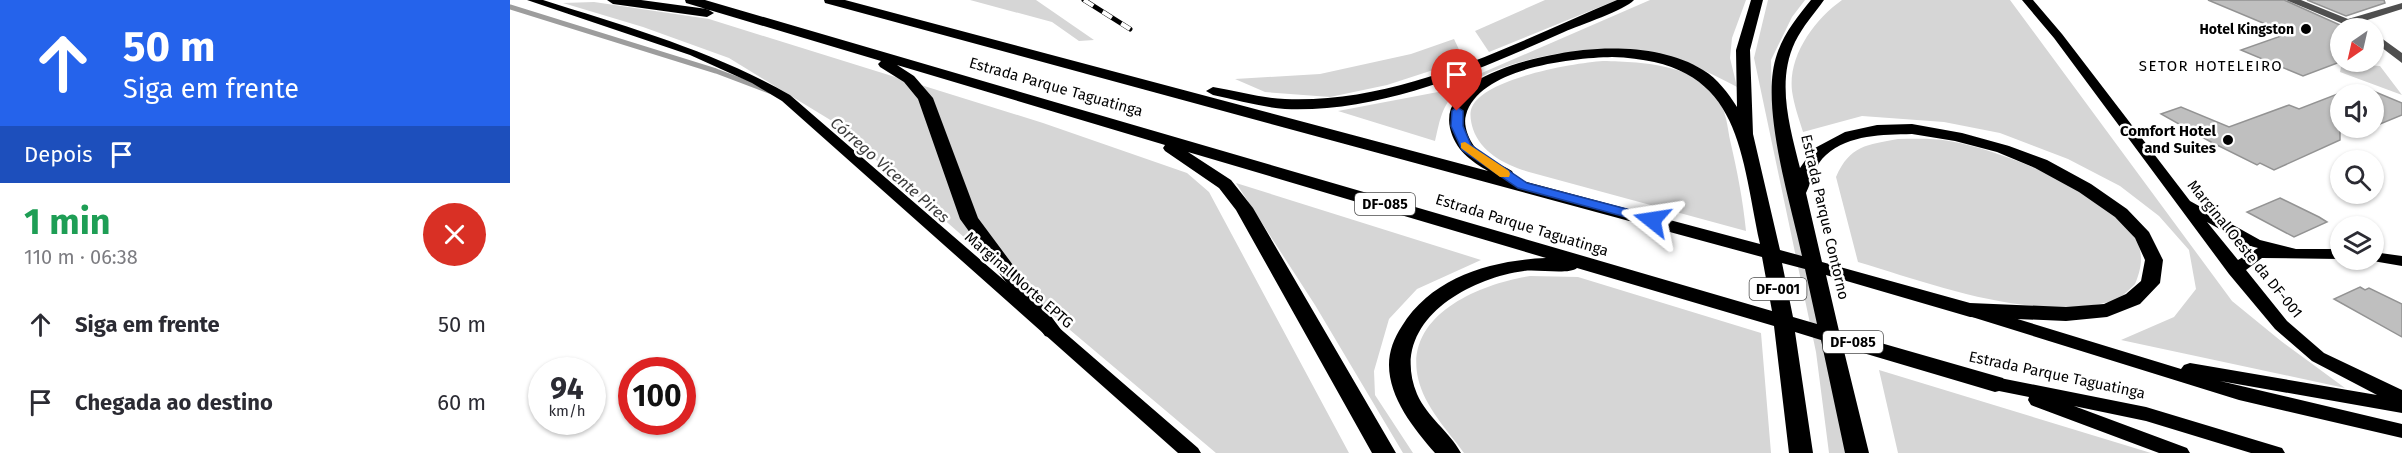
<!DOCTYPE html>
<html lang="pt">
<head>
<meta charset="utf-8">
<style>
	body { margin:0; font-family:"Fira Sans",sans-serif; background:#f2f2f3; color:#2b2b33; height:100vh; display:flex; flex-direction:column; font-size:22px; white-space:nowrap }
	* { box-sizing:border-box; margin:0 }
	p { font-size:20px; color:#7c7c81 }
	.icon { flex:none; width:33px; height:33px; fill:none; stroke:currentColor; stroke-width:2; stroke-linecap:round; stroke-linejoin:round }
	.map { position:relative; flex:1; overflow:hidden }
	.panel { display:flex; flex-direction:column; background:#fff; width:510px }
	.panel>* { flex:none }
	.banner { background:#2563eb; color:#fff; overflow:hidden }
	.needle { width:39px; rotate:214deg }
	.fabs { position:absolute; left:1820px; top:18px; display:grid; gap:12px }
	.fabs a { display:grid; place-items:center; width:54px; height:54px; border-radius:50%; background:#fff; box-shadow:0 2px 4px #0004; font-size:30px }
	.speed { position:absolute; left:18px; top:357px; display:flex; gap:12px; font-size:30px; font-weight:700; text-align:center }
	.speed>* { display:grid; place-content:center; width:78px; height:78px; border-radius:50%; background:#fff; box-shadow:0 2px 4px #0004; line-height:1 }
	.speed small { font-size:15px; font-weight:400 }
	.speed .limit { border:9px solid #d22; background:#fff; color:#111 }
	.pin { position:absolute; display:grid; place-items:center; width:51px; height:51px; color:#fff; margin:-62px -26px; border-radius:50% 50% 50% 0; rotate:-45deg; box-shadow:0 0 6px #0007 }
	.pin .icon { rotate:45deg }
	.me { position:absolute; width:66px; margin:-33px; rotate:285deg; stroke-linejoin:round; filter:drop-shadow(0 0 4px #0008) }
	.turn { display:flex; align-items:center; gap:21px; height:126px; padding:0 24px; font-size:27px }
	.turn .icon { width:78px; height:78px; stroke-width:2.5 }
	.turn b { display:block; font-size:42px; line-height:51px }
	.then { display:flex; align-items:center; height:57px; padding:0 24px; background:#0003; gap:12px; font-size:22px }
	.round { display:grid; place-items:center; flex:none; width:63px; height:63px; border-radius:32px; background:#f2f2f3 }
	.summary { display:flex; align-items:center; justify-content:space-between; height:102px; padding:0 24px }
	h1 { font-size:36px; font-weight:700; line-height:45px; color:#1e9e55 }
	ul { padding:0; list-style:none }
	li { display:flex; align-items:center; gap:18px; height:78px; padding:0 24px }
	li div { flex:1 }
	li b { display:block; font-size:22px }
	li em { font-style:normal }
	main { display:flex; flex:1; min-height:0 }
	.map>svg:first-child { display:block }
	.green { fill:#d6d6d6 }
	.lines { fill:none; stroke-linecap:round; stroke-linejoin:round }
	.stream { stroke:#9d9d9d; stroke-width:5 }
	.building { fill:#bfbfbf; stroke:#939393; stroke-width:1.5 }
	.minor { fill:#4f4f4f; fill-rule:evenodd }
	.major { fill:#000; fill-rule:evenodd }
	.highway { fill:#000; fill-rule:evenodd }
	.rail-casing { stroke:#000; stroke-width:5 }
	.rail { stroke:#fff; stroke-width:4; stroke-dasharray:11; stroke-linecap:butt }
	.route { fill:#2563eb; stroke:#184099; stroke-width:1.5 }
	.slow { fill:#f59e0b }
	.poi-dot { fill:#000; stroke:#fff; stroke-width:2 }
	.labels { text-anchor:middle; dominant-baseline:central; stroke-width:5; stroke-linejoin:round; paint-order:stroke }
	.far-poi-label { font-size:14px; font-weight:bold; fill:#000; stroke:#fff; text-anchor:end }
	.shield { fill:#fff; stroke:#4c4c4c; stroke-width:1.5 }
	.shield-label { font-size:14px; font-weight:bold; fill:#000 }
	.far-quarter-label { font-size:15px; letter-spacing:1.5px; fill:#000; stroke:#fff }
	.street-label { font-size:15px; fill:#000; stroke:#fff }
	.poi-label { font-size:15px; font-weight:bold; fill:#000; stroke:#fff; text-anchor:end }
	.water-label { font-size:16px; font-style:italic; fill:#3e3e3e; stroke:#fff }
</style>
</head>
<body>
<main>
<section class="panel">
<div class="banner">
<div class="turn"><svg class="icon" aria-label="ahead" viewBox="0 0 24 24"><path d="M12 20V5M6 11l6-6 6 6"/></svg><div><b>50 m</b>Siga em frente</div></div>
<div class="then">Depois<svg class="icon" aria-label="arrive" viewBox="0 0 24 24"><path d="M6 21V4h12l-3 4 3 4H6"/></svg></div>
</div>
<div class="summary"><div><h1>1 min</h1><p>110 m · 06:38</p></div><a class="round" style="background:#d93025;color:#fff"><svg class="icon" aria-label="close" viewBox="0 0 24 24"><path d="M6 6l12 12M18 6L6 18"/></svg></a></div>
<ul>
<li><svg class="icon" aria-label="ahead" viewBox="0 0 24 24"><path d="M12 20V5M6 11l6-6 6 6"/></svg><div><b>Siga em frente</b></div><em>50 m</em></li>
<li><svg class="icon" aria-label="arrive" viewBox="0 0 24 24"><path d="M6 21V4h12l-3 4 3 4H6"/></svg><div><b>Chegada ao destino</b></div><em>60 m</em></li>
</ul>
</section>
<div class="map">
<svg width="1892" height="453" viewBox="0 0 1892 453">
	<rect width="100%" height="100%" fill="#fff"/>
	<!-- green -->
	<path class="green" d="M460,0H526L584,40L569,41L542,22Z
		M1035,0H1107L979,52L965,31Z
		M1140,0H1236L1222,38L1220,58L1227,87C1195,70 1164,55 1128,51C1078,44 981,59 944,95C931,107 929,125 925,141L828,111L928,92Z
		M1258,0H1295L1282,17L1261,60L1262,104L1336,453H1319L1306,352L1244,58Z
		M1332,0H1500L1722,301L1771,341L1835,388L1611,340L1664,317L1686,289L1679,250L1649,216L1610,186L1558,159L1490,133L1434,122L1352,116L1293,132C1289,119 1284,105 1282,91C1278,56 1304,20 1332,0Z
		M84,2L199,19L533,123L677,173L699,192L839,453H706L547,319L322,121L219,58L133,27L53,3Z
		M944,39L954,60L877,85L820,97L755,92L725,79L810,74L901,54Z
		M1093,61C1133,62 1197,64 1213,109C1217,119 1218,130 1220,140C1227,170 1233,200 1236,231L1019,172C996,165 971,153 963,129C961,123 959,113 962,107C975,78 1064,63 1093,61Z
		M1835,64L1870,66L1892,95L1830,72L1831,67Z
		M1388,139C1405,139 1422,138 1439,141C1490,149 1606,195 1628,244C1634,258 1630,272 1625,284C1618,291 1609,300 1599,302C1519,321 1425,285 1348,262L1326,177C1340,145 1357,145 1388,139Z
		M726,183L971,260L907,289L879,319L864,371L865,395L903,453H893L805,305Z
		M1020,276L1068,277L1251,333L1261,453H954C938,431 914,406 908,378C894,315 969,284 1020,276Z
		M1369,370L1641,453H1388Z"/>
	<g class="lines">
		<!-- stream -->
		<path class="stream" d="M0,7L206,71L259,91"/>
	</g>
	<!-- building -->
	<path class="building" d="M1698,0H1774L1830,25V62L1793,76L1731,50L1774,35L1760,29L1765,28Z
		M1797,0H1874L1875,3L1836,16Z
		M1863,91L1892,103V115L1863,127Z
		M1830,93V140L1764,170L1750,163L1747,165L1701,142L1651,114L1671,107L1719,127L1779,105L1789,109Z
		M1770,198L1809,217L1817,222L1784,237L1737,212Z
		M1850,287L1855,290L1859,288L1892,304V337L1824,299Z"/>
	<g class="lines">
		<!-- minor -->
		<path class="minor" d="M1776,0H1791L1838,19L1892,3V9L1848,23L1857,28H1843Z
			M1863,32L1892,53V63L1863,41Z"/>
		<!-- major -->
		<path class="major" d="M17,0H33C118,27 203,51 280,95L688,448L691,453H668L272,101L242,83L180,55Z
			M1512,0H1523L1552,34L1680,201L1750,240L1786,249H1830V259L1752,258L1736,270L1777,321L1814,353L1892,390V413L1710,381L1892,424V438L1729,400L1462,317L1460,313L1462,309L1468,307L1671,369L1674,365L1680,363L1867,395L1802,361L1765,329L1719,274L1544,38ZM1697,222L1740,246L1748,248L1728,260Z
			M1863,252L1892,256V266L1857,260H1863Z
			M1485,377L1636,407L1772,448L1775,453H1741L1636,421L1564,406L1677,448L1680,453H1649L1521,405L1518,400L1519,397L1479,389L1476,384L1479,379Z"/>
		<!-- highway -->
		<path class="highway" d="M97,0H131L197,9L204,13L197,17L103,4Z
			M175,0H195L1262,311L1252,257L315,3L314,0H335L978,171C961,161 945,150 940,128C928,74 1037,54 1073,50C1112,46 1160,49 1193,70C1208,79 1218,93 1227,107L1226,50L1241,0H1253L1240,50L1243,134L1270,250L1292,256C1281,203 1249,105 1267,54C1274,33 1288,16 1301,0H1314C1304,14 1293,26 1285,42C1266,82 1280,128 1290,168L1303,149L1335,132L1367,125L1402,124L1452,133L1499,146L1537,160L1581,184L1617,209L1639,232L1653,260L1650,283L1630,304L1597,317L1556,321L1460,317L1316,275L1329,331L1493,378L1496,384L1493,390L1485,392L1333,347L1359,453H1335L1311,340L1285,332L1303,453H1279L1264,326L1067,268C1059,275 1027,269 1014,271C955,279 878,324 907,394C917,417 939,431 951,453H925C904,429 879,398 879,365C879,351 884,338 892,326C922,277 982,260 1036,258L678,152L721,180L743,208L886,453H862L726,210L709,188L655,151L653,148L655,145L387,65L404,76L423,98L468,218L552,331L549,336L542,338L535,336L450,219L408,99L394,82L370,67L368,64L371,61L176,3ZM1102,57C1230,61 1229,143 1250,244L1002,178L1004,175L1002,171C990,164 973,157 964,146C958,138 953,124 956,115C969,68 1061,58 1102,57ZM1402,134L1445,141L1487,152L1525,168L1569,192L1605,217L1625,238L1635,260L1631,281L1616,294L1594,304L1556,307L1460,303L1312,262L1296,193C1302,181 1305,164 1316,155C1340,134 1372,135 1402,134ZM1272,263L1295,269L1307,324L1283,317Z
			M1107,0H1124C1115,10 1070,25 1054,32C968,70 872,113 775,109C751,107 727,100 703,95L696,91L703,87C727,91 751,98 775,99C891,104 1003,44 1107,0Z"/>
		<defs>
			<path id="rail" d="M574,0L620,29"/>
		</defs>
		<!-- rail casing -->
		<use href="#rail" class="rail-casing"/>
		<!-- rail -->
		<use href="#rail" class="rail"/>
	</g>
	<!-- route -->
	<path class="route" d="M947,107L953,111V126L961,145L1017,183L1147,217L1149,220L1142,224L1008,188L952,150L941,126L942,111Z"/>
	<!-- slow -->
	<path class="slow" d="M955,142L999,171L1000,174L999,177H990L951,148V143Z"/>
	<!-- markers -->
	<g class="poi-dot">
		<circle cx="1796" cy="29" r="6"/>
		<circle cx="1718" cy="140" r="6"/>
	</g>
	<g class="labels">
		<!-- far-poi labels -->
		<g class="far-poi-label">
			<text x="1784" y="29">Hotel Kingston</text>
		</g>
		<!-- shield labels -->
		<g class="shield">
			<rect x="845" y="193" width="60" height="22" rx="4.5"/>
			<rect x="1239.5" y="278" width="57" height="22" rx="4.5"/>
			<rect x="1313" y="331" width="60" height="22" rx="4.5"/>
		</g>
		<g class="shield-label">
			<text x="875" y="204">DF-085</text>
			<text x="1268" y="289">DF-001</text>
			<text x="1343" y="342">DF-085</text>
		</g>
		<!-- far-quarter labels -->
		<g class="far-quarter-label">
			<text x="1701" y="66">SETOR HOTELEIRO</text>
		</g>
		<!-- street labels -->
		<g class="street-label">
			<text transform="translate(546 87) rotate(16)">Estrada Parque Taguatinga</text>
			<text transform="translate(1315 217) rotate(77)">Estrada Parque Contorno</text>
			<text transform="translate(1012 225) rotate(17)">Estrada Parque Taguatinga</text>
			<text transform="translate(1735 249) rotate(51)">Marginal Oeste da DF-001</text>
			<text transform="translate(509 280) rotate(41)">Marginal Norte EPTG</text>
			<text transform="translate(1547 375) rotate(12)">Estrada Parque Taguatinga</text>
		</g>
		<!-- poi labels -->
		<g class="poi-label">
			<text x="1706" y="131">Comfort Hotel<tspan x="1706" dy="17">and Suites</tspan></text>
		</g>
		<!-- water labels -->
		<g class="water-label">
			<text transform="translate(380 170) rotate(41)">Córrego Vicente Pires</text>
		</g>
	</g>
</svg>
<div class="fabs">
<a><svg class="needle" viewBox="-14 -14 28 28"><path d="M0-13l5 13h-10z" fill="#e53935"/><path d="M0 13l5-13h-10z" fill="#7c7c81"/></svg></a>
<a><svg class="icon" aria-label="sound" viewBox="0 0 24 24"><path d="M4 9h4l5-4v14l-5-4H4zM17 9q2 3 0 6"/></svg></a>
<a><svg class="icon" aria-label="search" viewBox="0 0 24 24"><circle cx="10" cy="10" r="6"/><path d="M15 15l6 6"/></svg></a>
<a><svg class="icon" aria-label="layers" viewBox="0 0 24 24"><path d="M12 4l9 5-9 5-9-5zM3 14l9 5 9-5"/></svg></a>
</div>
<div class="speed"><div>94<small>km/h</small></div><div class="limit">100</div></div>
<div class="pin" style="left:947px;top:111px;background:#d93025"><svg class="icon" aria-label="arrive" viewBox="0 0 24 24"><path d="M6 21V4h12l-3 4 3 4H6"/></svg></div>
<svg class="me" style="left:1142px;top:220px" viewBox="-20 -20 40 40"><path d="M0-17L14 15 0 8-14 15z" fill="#2563eb" stroke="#fff" stroke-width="4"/></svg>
</div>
</main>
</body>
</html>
